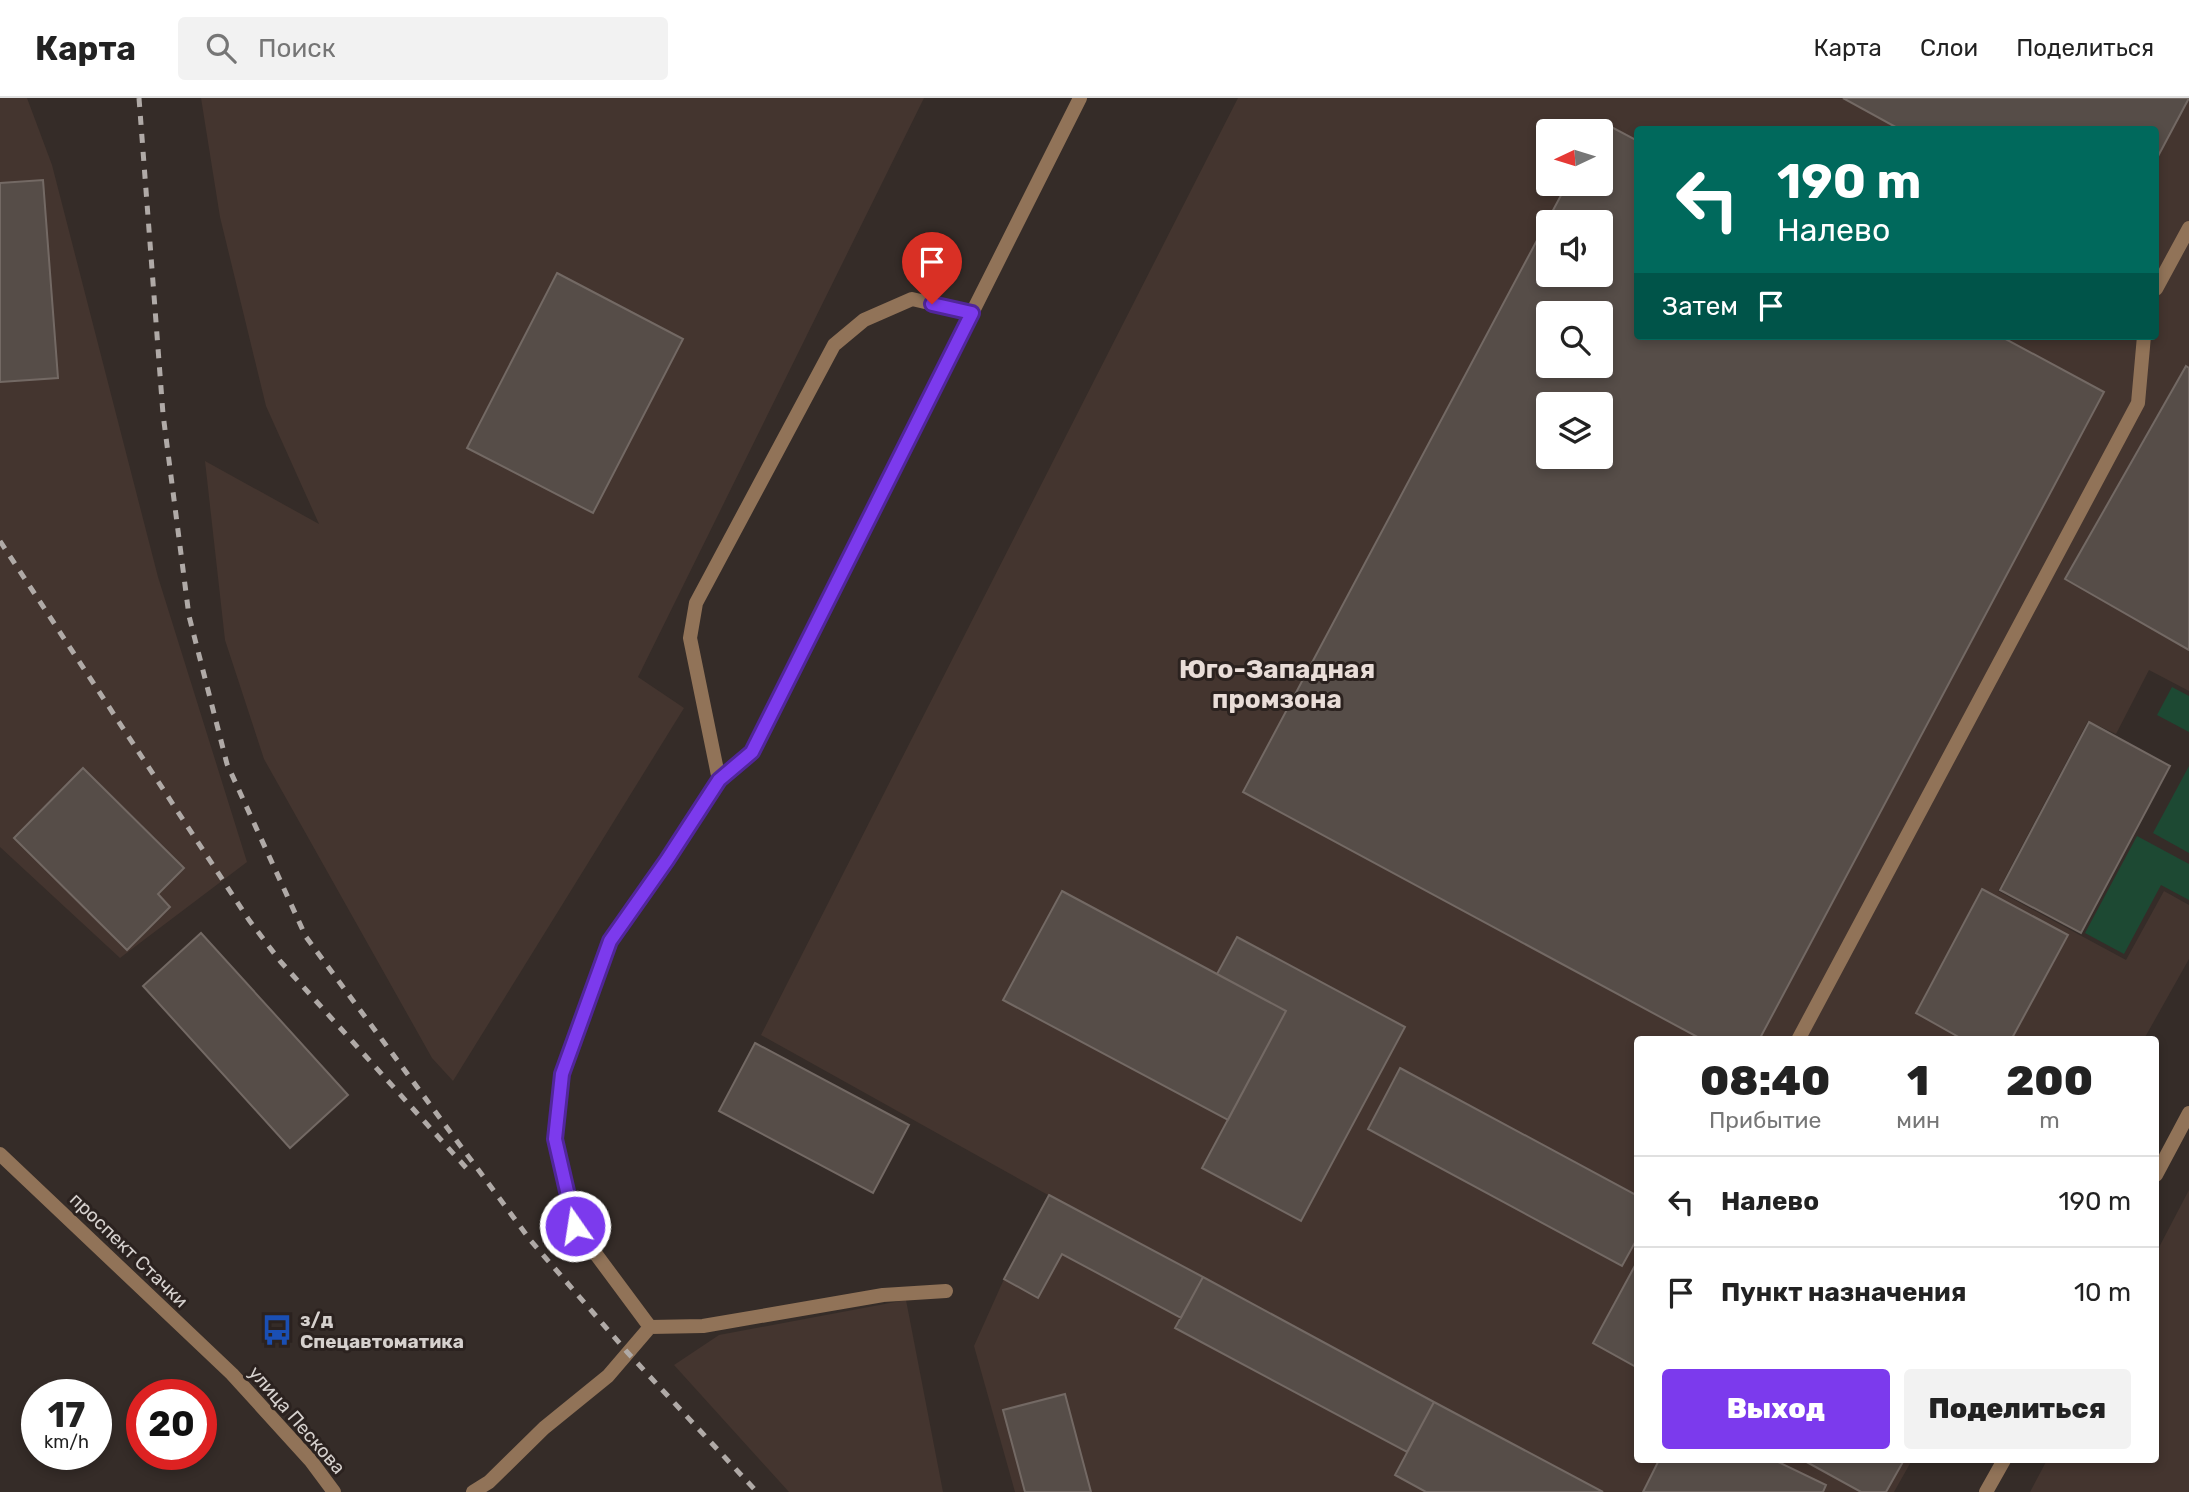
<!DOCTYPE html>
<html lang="ru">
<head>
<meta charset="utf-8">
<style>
	body { margin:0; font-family:Rubik,sans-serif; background:#f2f2f2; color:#222; height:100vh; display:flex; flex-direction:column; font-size:26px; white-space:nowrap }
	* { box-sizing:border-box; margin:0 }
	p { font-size:23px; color:#767676 }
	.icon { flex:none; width:38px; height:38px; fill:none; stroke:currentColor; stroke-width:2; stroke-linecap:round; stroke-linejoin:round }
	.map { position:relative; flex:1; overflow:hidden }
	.details { position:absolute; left:1634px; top:938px; width:525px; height:427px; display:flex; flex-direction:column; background:#fff; border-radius:7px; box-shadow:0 4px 10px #0003 }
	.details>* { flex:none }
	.hud { position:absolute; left:1634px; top:28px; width:525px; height:214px; border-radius:7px; box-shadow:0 4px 10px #0003; background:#00695c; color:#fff; overflow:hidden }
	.needle { width:46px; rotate:266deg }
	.fabs { position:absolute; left:1536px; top:21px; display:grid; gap:14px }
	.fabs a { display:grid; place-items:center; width:77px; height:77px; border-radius:7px; background:#fff; box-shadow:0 4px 10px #0003; font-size:35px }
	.speed { position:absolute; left:21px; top:1281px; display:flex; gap:14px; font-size:35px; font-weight:700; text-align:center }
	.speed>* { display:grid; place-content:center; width:91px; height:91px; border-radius:50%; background:#fff; box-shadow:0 4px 10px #0003; line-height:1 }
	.speed small { font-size:18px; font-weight:400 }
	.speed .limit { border:10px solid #d22; background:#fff; color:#111 }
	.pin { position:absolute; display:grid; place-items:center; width:60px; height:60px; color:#fff; margin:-72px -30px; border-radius:50% 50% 50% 0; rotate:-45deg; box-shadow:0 0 7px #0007 }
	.pin .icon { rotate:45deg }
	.me { position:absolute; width:77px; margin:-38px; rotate:347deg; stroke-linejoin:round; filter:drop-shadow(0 0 5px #0008) }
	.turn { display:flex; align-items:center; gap:24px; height:147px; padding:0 28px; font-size:32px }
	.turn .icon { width:91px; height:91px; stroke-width:2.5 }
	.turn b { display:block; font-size:49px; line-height:60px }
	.then { display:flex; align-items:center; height:66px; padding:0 28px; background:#0003; gap:14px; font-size:26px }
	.eta { display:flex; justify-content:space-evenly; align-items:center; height:119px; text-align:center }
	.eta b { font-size:42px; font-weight:800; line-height:49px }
	.primary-button { display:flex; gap:14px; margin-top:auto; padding:14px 28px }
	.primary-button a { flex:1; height:80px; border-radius:7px; background:#7c3aed; color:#fff; font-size:28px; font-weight:800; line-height:80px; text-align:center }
	.primary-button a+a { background:#f2f2f2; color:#222 }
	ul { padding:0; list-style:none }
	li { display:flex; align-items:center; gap:21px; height:91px; padding:0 28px; border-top:2px solid #e0e0e0 }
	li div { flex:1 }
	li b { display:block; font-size:26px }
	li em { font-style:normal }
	header { display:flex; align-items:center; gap:42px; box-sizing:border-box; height:98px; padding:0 35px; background:#fff; border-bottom:2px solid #e0e0e0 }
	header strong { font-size:33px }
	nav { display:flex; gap:38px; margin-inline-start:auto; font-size:24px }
	.search { width:490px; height:63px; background:#f2f2f2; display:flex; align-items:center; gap:18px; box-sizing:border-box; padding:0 24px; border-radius:7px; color:#767676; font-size:26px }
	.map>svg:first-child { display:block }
	.built { fill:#44352f; fill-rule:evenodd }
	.green { fill:#1d4933 }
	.building { fill:#564d48; stroke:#736964; stroke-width:2; fill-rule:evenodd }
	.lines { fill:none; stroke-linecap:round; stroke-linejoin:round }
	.service { stroke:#917358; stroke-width:14 }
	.minor { stroke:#917358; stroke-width:14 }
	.tertiary { stroke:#917358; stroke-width:14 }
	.rail { stroke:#b0aaa7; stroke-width:5; stroke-dasharray:9 9; stroke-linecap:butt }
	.route-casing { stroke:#51269a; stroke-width:18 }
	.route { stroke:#7c3aed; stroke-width:12 }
	.labels { text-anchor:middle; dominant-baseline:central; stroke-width:6; stroke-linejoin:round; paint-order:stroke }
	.street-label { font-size:19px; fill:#d6d1ce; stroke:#2b221f }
	.poi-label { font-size:19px; font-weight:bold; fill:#d6d1ce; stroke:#2b221f; text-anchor:start }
	.district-label { font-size:26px; font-weight:bold; fill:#e9ddd8; stroke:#2b221f }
</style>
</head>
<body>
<header>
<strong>Карта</strong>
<div class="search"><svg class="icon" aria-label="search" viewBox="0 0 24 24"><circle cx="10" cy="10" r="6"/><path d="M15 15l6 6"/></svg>Поиск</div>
<nav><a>Карта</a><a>Слои</a><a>Поделиться</a></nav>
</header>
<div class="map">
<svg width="2189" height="1394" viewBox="0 0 2189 1394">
	<rect width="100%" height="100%" fill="#352c28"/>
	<!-- built -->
	<path class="built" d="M0,0H27L52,67L158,479L247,764L120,860L0,749Z
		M201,0H924L638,579L684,610L453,983L432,960L264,661L225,542L205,363L319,426L266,308L220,119Z
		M1238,0H2189V593L2149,572L2116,636L2088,623L1998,793L2126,862L2164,793L2189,807V861L2144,941L1638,942V1362H1912L1894,1394H1015L974,1248L1004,1181L1048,1097L761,937ZM1638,32H2156V238H1638ZM1549,33H1601V86H1549ZM1549,124H1601V177H1549ZM1549,215H1601V268H1549ZM1549,306H1601V359H1549Z
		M2189,1092V1394H2030L2047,1362H2156V1155Z
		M906,1202L943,1394H789L674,1267L719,1237Z"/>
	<!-- green -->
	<path class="green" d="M2172,589L2189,598V634L2157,617Z
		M2189,668V755L2153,735Z
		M2137,738L2189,766V802L2161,787L2124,856L2085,835Z"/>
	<!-- building -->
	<path class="building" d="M1843,0H2189L2156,62V32H1901Z
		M1600,23L1638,43V238H2000L2104,294L1759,942H1703L1243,694L1567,86H1601V33H1595ZM1549,124H1601V177H1549ZM1549,215H1601V268H1549ZM1549,306H1601V359H1549Z
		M43,82L58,280L0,284V85Z
		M557,175L683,241L593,415L467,350Z
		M2186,268L2189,270V552L2065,481Z
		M2089,624L2170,668L2081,835L2000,792Z
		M83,670L184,770L158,796L170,809L127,852L14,740Z
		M1982,791L2068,837L2011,942H1964L1916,915Z
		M1062,793L1286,913L1228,1022L1003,902Z
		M201,835L348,997L290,1050L143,888Z
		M1237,839L1405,929L1301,1123L1202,1070L1286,913L1217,876Z
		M755,945L909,1027L873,1095L719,1013Z
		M1400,970L1638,1098V1139L1622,1168L1368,1031Z
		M1049,1097L1203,1179L1181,1220L1062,1156L1038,1200L1004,1181Z
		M1638,1162V1270L1593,1245Z
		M1203,1179L1434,1304L1407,1354L1175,1230Z
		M1065,1296L1091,1394H1025L1003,1312Z
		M1434,1304L1603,1394H1426L1395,1377Z
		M1659,1362H1774L1826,1387L1823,1394H1643Z
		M1803,1362H1904L1886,1394H1861Z"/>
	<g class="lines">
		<!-- service -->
		<path class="service" d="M2156,191L2189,130
			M1798,942L2138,305L2144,238
			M650,1229L703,1228L883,1197L946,1193
			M473,1394L489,1384L544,1330L608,1278L650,1229L575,1128L555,1041L562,976L609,843L667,762L719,682L752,655L972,215L912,201L864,222L834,247L696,505L690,540L719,682"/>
		<!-- minor -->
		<path class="minor" d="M972,215L1080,0
			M2156,1077L2189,1015
			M1986,1394L2004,1362"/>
		<!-- tertiary -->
		<path class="tertiary" d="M0,1056L232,1276L311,1363L334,1394"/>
		<!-- rail -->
		<path class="rail" d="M139,0L163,316L189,518L227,666L306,839L531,1143L628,1255L757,1394
			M0,443L249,822L280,863L469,1073"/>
	</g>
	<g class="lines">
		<defs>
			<path id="route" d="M575,1128L555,1041L562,976L610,843L667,762L719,682L752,654L972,215L932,206"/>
		</defs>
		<!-- route casing -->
		<use href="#route" class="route-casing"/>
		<!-- route -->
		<use href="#route" class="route"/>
	</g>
	<!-- icons -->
	<defs>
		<symbol id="bus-bare" viewBox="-9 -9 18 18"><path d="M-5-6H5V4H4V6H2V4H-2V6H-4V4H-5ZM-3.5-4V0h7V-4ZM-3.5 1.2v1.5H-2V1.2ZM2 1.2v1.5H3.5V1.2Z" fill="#1a4fb4" stroke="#2b221f" stroke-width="2.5" paint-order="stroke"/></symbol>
	</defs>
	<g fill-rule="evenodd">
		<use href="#bus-bare" x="255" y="1210" width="44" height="44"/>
	</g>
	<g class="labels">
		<!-- street labels -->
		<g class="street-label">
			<text transform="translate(129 1152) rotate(44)">проспект Стачки</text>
			<text transform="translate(297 1322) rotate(49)">улица Пескова</text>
		</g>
		<!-- poi labels -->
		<g class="poi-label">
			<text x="300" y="1221">з/д<tspan x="300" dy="22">Спецавтоматика</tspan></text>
		</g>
		<!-- district labels -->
		<g class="district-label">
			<text x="1277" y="571">Юго-Западная<tspan x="1277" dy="30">промзона</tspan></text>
		</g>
	</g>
</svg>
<div class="fabs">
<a><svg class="needle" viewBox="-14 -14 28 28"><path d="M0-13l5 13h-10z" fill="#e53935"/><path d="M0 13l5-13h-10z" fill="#767676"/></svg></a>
<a><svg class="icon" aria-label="sound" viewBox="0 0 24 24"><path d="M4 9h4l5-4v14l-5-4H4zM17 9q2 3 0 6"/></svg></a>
<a><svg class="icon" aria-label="search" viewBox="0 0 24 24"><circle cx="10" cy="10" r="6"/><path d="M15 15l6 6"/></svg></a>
<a><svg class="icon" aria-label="layers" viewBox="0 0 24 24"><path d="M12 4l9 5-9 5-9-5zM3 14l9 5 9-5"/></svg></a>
</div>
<div class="speed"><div>17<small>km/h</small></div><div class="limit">20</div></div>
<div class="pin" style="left:932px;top:206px;background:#d93025"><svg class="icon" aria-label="arrive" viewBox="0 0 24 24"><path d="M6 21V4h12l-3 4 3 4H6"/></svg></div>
<svg class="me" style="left:575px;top:1128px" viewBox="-20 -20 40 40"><circle r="17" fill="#7c3aed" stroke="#fff" stroke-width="3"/><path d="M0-11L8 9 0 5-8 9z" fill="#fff"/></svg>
<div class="hud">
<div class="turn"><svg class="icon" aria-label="left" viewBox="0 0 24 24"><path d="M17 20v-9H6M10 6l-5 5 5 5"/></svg><div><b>190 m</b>Налево</div></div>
<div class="then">Затем<svg class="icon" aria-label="arrive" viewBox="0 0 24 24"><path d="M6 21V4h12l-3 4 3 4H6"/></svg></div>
</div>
<section class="details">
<div class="eta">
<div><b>08:40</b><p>Прибытие</p></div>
<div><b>1</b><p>мин</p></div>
<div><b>200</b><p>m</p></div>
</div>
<ul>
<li><svg class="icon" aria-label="left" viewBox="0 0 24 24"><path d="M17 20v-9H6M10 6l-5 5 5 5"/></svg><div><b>Налево</b></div><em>190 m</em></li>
<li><svg class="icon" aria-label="arrive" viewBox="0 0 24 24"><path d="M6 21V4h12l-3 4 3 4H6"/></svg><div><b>Пункт назначения</b></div><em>10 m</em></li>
</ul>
<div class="primary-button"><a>Выход</a><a>Поделиться</a></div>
</section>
</div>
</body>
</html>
